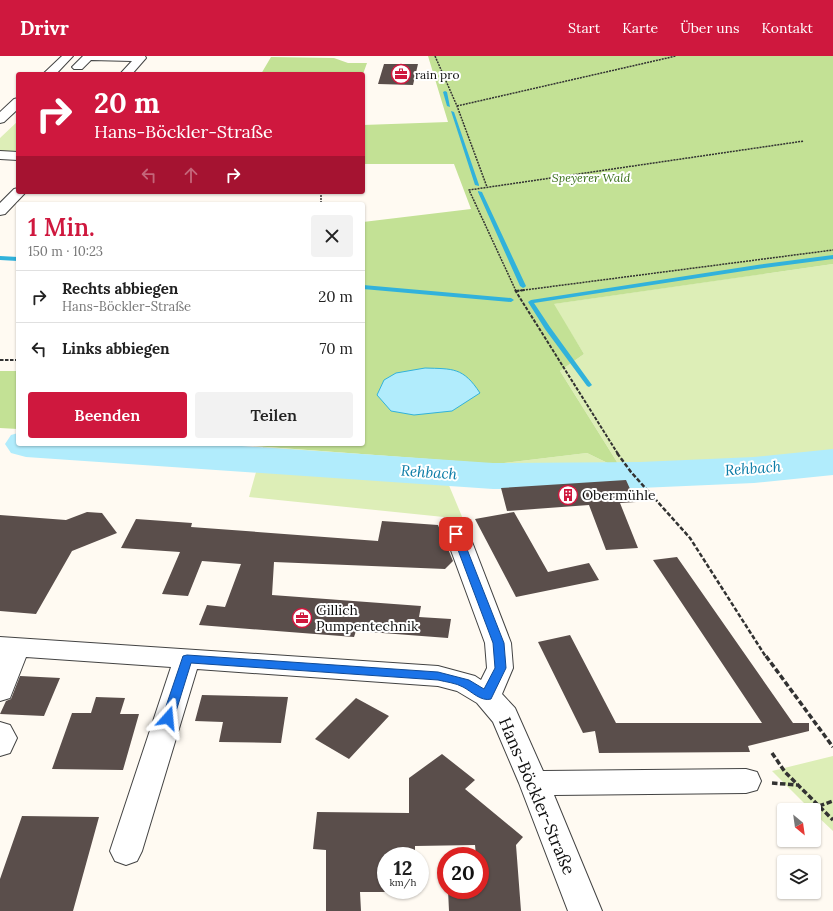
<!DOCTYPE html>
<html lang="de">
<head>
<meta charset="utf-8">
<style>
	body { margin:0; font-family:Lora,serif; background:#f2f2f2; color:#222; height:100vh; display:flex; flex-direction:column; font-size:15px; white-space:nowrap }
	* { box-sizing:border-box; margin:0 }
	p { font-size:13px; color:#767676 }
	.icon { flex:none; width:22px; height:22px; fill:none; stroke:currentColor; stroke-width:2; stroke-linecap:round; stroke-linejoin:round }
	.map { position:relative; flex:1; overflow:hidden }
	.details { position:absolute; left:16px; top:146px; width:349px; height:244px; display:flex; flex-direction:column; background:#fff; border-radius:4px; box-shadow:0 1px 3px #0004 }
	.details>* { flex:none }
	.hud { position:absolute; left:16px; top:16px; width:349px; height:122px; border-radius:4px; box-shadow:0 1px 3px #0004; background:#cf183e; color:#fff; overflow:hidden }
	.needle { width:26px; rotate:151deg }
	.controls { position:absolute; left:777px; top:747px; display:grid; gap:8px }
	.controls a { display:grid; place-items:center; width:44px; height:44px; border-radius:4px; background:#fff; box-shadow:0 1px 3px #0004; font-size:20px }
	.speed { position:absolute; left:377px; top:791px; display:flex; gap:8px; font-size:20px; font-weight:700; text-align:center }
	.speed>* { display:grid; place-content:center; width:52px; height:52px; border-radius:50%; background:#fff; box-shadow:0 1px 3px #0004; line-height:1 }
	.speed small { font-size:10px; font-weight:400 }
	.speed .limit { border:6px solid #d22; background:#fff; color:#111 }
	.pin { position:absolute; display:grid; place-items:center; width:34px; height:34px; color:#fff; margin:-17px; border-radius:8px; box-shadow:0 2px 6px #0006 }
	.me { position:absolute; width:44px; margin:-22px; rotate:18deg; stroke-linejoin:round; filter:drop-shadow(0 0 3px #0008) }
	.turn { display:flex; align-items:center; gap:14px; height:84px; padding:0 12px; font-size:18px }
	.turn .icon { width:52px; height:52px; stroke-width:2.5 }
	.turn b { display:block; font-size:28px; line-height:34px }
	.lanes { display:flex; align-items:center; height:38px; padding:0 12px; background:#0003; justify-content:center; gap:20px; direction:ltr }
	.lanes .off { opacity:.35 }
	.round { display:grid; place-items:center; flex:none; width:42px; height:42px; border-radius:4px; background:#f2f2f2 }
	.head { display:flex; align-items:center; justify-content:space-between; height:68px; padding:0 12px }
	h1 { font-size:24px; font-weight:600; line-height:30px; color:#cf183e }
	.primary-button { display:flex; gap:8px; margin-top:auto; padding:8px 12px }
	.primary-button a { flex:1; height:46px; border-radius:4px; background:#cf183e; color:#fff; font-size:16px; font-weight:600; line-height:46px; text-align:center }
	.primary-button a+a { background:#f2f2f2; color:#222 }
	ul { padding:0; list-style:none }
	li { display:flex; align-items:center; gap:12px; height:52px; padding:0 12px; border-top:1px solid #e0e0e0 }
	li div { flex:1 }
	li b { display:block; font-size:15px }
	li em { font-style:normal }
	header { display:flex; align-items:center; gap:24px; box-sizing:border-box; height:56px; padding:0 20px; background:#cf183e; color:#fff }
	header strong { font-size:19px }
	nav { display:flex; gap:22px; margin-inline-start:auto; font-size:14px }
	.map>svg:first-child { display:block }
	.green { fill:#ddeeb7 }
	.forest { fill:#c3e195 }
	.water { fill:#b1ecfc; stroke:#31b2db }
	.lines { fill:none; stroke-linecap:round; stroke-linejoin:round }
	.stream { fill:#31b2db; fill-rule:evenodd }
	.river { fill:#b1ecfc; fill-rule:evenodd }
	.building { fill:#5a4e4b }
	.minor-casing { stroke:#434343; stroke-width:2 }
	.path-far3 { stroke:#323232; stroke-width:1.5; stroke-dasharray:2 1; stroke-linecap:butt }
	.path-far2 { stroke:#323232; stroke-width:2; stroke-dasharray:3.5 1.5; stroke-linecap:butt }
	.path-far1 { stroke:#323232; stroke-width:2.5; stroke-dasharray:4.5 2; stroke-linecap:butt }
	.path { stroke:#323232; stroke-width:3.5; stroke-dasharray:5.5 2.5; stroke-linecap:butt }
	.minor { fill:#fff; fill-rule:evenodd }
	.route { fill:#1a73e8; stroke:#114b97 }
	.labels { text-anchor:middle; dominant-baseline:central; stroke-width:4; stroke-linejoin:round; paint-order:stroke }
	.far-poi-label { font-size:12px; fill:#101010; stroke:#fff; text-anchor:start }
	.far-park-label { font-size:12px; font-style:italic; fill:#386f18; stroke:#fff }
	.poi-label { font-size:14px; fill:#101010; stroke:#fff; text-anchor:start }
	.water-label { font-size:15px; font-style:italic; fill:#0b7ca7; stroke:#fff }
	.near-street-label { font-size:17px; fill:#101010; stroke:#fff }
</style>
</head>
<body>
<header>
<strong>Drivr</strong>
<nav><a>Start</a><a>Karte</a><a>Über uns</a><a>Kontakt</a></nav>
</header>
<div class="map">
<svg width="833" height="855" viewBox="0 0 833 855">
	<rect width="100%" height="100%" fill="#fffaf2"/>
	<!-- green -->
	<path class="green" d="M18,65V97L0,96V82Z
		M833,208V417L448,427L463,463L249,441L263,391L496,408L587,397L622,414L560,315L584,298L553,248Z
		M833,700V775L814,757V754H811L772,715Z"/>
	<!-- forest -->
	<path class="forest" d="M428,0H833V208L554,248L584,298L560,315L622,414L587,397L496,408L226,388H363V166L471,153L454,108H363V69L448,66Z
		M271,1L334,2L348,7H367L363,18H261Z
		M0,315H18V373L0,372Z"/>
	<!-- water -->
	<path class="water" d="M425,312C453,313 463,311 480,337L452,355L414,359L391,355L377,339L384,324L396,317Z"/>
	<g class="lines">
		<!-- stream -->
		<path class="stream" d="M445,35L447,36L450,51L447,50L443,36Z
			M451,55L454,56L479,129V130L475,129Z
			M478,135L482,136L526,230L525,231L523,232L520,230L478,136Z
			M833,199V203L757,213L534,247L550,271L592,329L589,331L587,330L545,273L528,246L531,244L757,209Z
			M0,200L18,201V205L0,204Z
			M363,229L511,242L514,244L511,246L363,233Z"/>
		<!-- river -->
		<path class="river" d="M18,377V388H213L493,407L640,406L754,401L833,393V419L754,427L640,432L493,433L26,401L11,397L5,388L11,379Z"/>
	</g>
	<!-- building -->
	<path class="building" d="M384,8H418L413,29L378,28Z
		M626,424L636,446L620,447L638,492L606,494L589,449L507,455L501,432Z
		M87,456L102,457L117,477L72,495L36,558L0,555V459L66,464Z
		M514,456L548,516L589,507L599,524L516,541L475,463Z
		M136,463L192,467L191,471L378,485L382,465L438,469L453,505L445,513L274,506L272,539L421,550L419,561L451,563L448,582L356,575L354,581L199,569L207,549L225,551L241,508L202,505L188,540L162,538L180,496L121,492Z
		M677,501L793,667H809V675L748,690L750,696L599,697L595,675L583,677L538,586L570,579L616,667H762L653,504Z
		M20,620L60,622L44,660L0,658L6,645L11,643Z
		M202,639L288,641L281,687L219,686L223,666L195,665Z
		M96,641L125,642L120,658H139L123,714L52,713L72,657H91Z
		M356,642L389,660L349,703L315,683Z
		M442,698L475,724L465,733L523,781L516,789L521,855H449L448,834H480V800H476L475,789L415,790V800H386V834H414V836H360L361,855H326V794L313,793L317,756L409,757V722Z
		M22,760L99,761L73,855H0V823Z"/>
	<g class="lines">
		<defs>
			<path id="minor" d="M62,0H73L56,18H43Z
				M83,0H145L146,2L132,18H120L132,5L91,4L82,13H74L72,11Z
				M18,42V53L4,66L0,67V56L14,43Z
				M0,95L18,96V104L0,103Z
				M18,132V136H26L5,158L0,159V147L14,133Z
				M457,471L465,473L469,478L511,587L513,612L502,638L515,652L543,715L746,713L757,716L761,725L757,734L746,737L554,739L602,855H568L519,727L493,666L477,647L457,635L438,630L197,613L142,795L137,805L126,809L115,805L110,795L171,611L26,601L10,642L0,645V581L438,610L475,620L481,624L487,612L485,587L445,478L449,473Z
				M0,666L10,669L17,682L10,697L0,700Z"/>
		</defs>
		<!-- minor casing -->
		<use href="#minor" class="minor-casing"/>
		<!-- path-far3 -->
		<path class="path-far3" d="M435,0L457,50L487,131
			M457,50L676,0
			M321,136V148
			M516,235L469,134L804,85
			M517,235L833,194"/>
		<!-- path-far2 -->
		<path class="path-far2" d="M515,234L618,398
			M516,235L525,234
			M0,304H18"/>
		<!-- path-far1 -->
		<path class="path-far1" d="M617,397L631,416L690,482L766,601"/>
		<!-- path -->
		<path class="path" d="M766,600L833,691
			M772,697L785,716L833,764
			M772,727L797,729
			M819,750L833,745"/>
		<!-- minor -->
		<use href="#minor" class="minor"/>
	</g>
	<!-- route -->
	<path class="route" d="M456,475L461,478L504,587L506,612L491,643C481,646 471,635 463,631C456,627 446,626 438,624L191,607L174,662L172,665L168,667L164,665L162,662L182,603L183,600L187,599L438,616L469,624L484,633L495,612L493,587L452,478Z"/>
	<!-- icons -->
	<defs>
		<symbol id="office-ring" viewBox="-11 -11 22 22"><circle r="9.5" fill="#fff" stroke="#cf183e" stroke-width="1.5"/><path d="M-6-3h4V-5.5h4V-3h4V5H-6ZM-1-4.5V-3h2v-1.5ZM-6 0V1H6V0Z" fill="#cf183e"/></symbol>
		<symbol id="building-ring" viewBox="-11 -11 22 22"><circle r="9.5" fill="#fff" stroke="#cf183e" stroke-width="1.5"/><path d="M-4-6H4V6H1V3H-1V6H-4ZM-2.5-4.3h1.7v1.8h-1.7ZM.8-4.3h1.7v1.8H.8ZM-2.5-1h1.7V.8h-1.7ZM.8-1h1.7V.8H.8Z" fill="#cf183e"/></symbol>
	</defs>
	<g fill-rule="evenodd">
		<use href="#office-ring" x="390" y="7" width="22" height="22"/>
		<use href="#building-ring" x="557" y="428" width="22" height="22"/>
		<use href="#office-ring" x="291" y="551" width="22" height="22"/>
	</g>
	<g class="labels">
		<!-- far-poi labels -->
		<g class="far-poi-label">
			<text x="415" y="18">rain pro</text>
		</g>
		<!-- far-park labels -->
		<g class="far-park-label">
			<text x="591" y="121">Speyerer Wald</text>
		</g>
		<!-- poi labels -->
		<g class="poi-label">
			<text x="582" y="439">Obermühle</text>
			<text x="316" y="554">Gillich<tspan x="316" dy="16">Pumpentechnik</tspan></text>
		</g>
		<!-- water labels -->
		<g class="water-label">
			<text transform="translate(753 412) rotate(-4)">Rehbach</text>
			<text transform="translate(429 416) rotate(4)">Rehbach</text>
		</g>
		<!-- near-street labels -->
		<g class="near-street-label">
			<text transform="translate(537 740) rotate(67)">Hans-Böckler-Straße</text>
		</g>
	</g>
</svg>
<div class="controls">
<a><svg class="needle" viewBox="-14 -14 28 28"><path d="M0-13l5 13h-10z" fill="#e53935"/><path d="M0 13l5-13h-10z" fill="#767676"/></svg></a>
<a><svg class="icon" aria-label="layers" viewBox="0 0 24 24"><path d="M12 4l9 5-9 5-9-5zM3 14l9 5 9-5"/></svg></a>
</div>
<div class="speed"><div>12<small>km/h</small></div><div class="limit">20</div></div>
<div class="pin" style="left:456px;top:478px;background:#d93025"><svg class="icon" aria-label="arrive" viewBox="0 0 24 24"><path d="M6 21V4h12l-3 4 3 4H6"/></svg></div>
<svg class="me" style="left:168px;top:662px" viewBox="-20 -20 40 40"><path d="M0-17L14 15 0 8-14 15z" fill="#1a73e8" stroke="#fff" stroke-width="4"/></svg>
<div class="hud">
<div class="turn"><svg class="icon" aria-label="right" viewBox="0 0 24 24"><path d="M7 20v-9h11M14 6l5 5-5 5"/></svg><div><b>20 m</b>Hans-Böckler-Straße</div></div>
<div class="lanes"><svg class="icon off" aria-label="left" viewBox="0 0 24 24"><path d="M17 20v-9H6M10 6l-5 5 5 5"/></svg><svg class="icon off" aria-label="ahead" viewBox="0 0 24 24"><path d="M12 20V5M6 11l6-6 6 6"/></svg><svg class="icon" aria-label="right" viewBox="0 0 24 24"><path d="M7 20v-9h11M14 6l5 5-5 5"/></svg></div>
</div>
<section class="details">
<div class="head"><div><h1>1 Min.</h1><p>150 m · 10:23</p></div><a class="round"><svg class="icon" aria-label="close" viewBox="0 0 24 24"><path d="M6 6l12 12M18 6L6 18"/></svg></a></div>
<ul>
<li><svg class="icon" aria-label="right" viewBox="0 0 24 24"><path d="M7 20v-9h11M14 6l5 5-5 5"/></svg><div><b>Rechts abbiegen</b><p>Hans-Böckler-Straße</p></div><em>20 m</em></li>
<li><svg class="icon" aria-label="left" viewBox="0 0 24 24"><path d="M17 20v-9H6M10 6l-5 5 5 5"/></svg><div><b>Links abbiegen</b></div><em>70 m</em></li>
</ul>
<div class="primary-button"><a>Beenden</a><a>Teilen</a></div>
</section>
</div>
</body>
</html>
